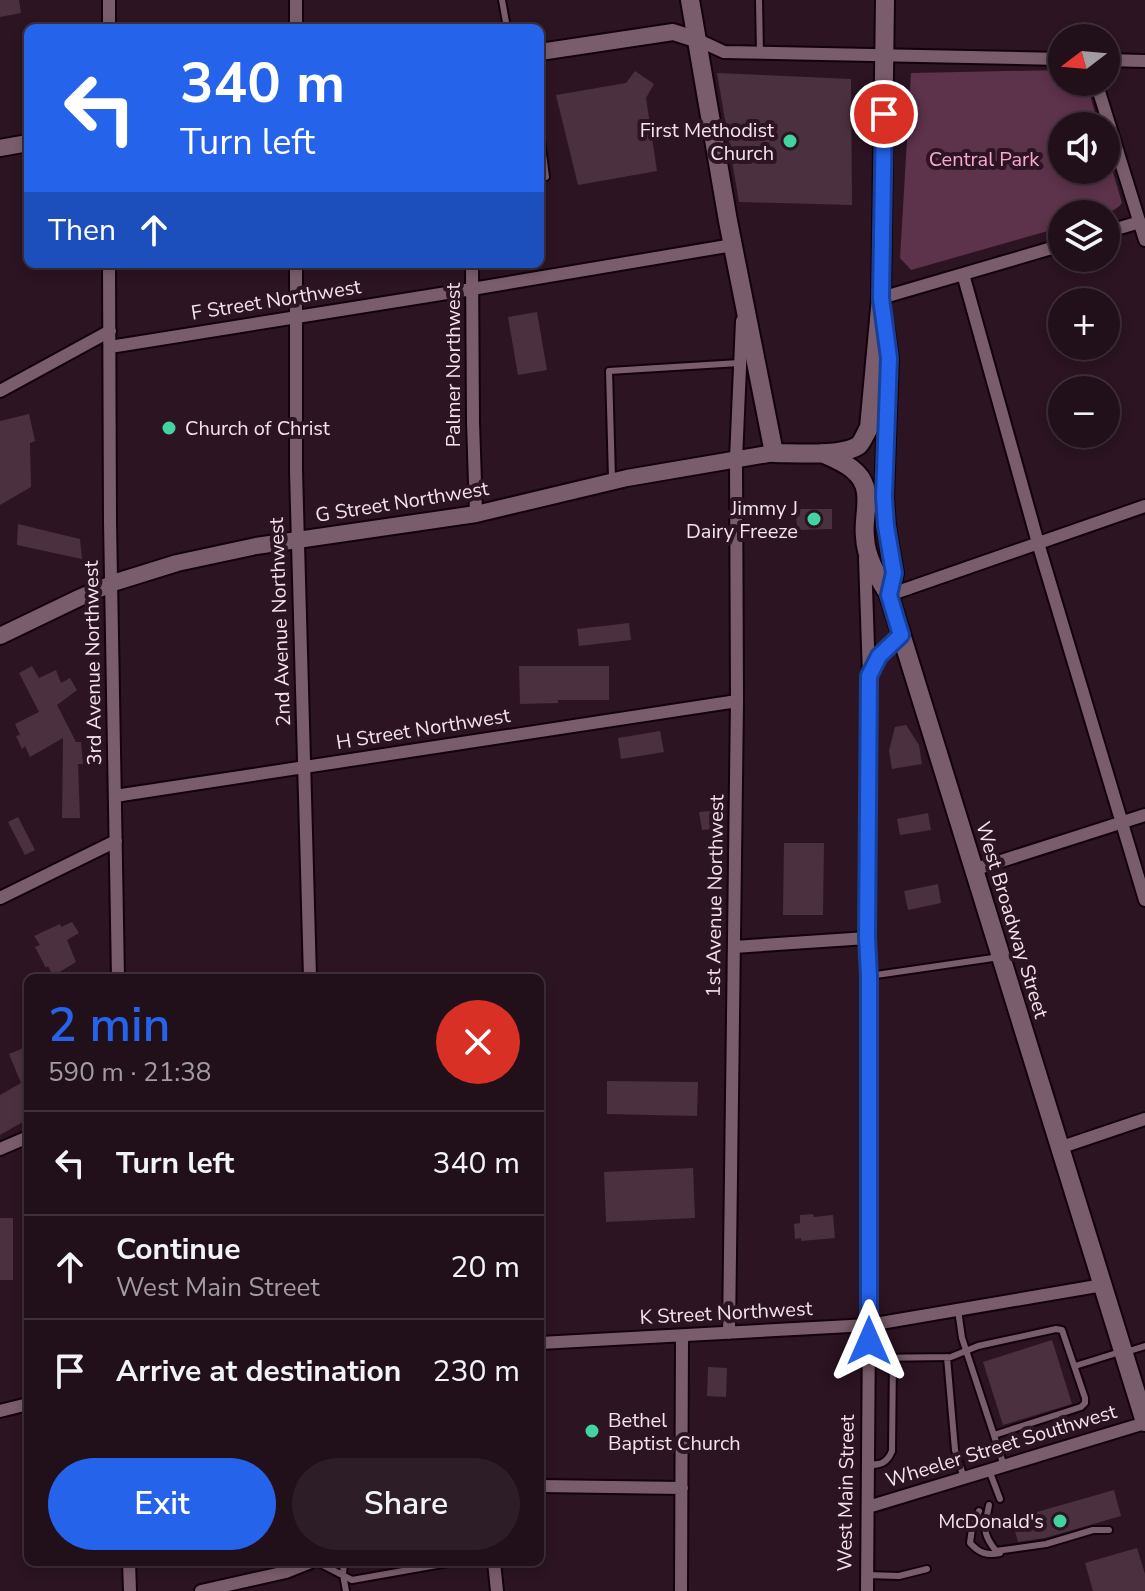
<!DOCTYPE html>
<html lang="en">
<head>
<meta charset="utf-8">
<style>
	body { margin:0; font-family:"Nunito Sans",sans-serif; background:#2d1d27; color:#f1f3f6; height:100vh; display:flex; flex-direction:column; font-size:30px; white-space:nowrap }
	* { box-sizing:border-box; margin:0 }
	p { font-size:26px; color:#a29ca2 }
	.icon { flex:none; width:44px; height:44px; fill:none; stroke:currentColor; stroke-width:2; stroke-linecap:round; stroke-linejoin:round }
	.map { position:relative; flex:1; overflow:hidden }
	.drawer { position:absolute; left:24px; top:974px; width:520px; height:592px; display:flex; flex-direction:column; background:#210f1a; border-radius:12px; box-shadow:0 4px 12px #0003,0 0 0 2px #3e2f39 }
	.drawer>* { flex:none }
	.top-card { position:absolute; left:24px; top:24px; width:520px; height:244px; border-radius:12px; box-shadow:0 4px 12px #0003,0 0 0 2px #3e2f39; background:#2563eb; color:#fff; overflow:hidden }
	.needle { width:52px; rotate:254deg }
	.tools { position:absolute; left:1048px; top:24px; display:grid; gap:16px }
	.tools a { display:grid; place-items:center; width:72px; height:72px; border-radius:50%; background:#210f1a; box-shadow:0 4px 12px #0003,0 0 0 2px #3e2f39; font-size:40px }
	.pin { position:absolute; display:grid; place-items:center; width:68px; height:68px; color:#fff; margin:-34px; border:4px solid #fff; border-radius:50%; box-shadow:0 2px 8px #0007 }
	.me { position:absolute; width:88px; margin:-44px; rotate:0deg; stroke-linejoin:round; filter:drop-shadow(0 0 6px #0008) }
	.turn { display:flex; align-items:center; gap:28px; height:168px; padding:0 24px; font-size:36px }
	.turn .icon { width:104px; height:104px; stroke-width:2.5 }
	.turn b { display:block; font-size:56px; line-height:68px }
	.then { display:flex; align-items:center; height:76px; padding:0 24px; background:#0003; gap:16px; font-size:30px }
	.round { display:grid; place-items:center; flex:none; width:84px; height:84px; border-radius:42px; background:#2d1d27 }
	.summary { display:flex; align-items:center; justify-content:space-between; height:136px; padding:0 24px }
	h1 { font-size:48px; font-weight:600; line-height:60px; color:#2563eb }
	.action { display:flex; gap:16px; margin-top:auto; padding:16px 24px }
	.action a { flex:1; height:92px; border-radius:48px; background:#2563eb; color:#fff; font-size:32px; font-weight:600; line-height:92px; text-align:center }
	.action a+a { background:#2d1d27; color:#f1f3f6 }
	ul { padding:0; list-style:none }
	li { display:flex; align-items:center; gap:24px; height:104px; padding:0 24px; border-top:2px solid #3e2f39 }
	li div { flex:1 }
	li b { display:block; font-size:30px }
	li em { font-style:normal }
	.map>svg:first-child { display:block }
	.green { fill:#5d324b }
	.building { fill:#4b313f }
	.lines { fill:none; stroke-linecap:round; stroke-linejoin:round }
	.service-casing { stroke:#13020b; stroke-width:10 }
	.minor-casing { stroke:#13020b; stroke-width:16 }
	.tertiary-casing { stroke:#13020b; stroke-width:20 }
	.secondary-casing { stroke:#13020b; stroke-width:22 }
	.service { stroke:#7a5d6c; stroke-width:6 }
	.minor { stroke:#7a5d6c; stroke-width:12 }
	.tertiary { stroke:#7a5d6c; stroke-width:16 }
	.secondary { stroke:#7a5d6c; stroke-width:18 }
	.route-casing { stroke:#184099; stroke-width:20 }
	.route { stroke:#2563eb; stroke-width:14 }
	.poi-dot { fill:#41d4a1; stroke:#2c1422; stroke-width:3 }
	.labels { text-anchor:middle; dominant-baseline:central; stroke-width:8; stroke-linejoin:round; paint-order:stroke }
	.poi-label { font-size:20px; fill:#f4e3eb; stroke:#2c1422; text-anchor:end }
	.park-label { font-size:20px; fill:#f9a8d4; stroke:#2c1422 }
	.street-label { font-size:20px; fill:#f4e3eb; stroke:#2c1422 }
</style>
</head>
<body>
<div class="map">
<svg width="1145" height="1591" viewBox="0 0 1145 1591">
	<rect width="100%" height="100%" fill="#2c1422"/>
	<!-- green -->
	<path class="green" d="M1062,70V82H1086L1099,126H1062V170H1106V148L1122,203C1109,220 1082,214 1062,214V227L911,270L900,258L911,73Z"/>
	<!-- building -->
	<path class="building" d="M0,0H19L21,13L0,17Z
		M635,71L654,84L646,98L657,171L578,185L556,95L626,83Z
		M717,73L851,79L852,205L739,202Z
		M537,312L547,370L518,375L508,317Z
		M29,414L35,441L30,443L31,487L0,505V421Z
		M796,509H832V529L797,530Z
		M18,524L80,539L82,559L17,545Z
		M629,623L631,640L579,646L577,629Z
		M32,666L39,678L56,670L61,683L70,678L77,690L57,705L76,742H81L83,764H78L80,818H62L63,738L30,757L25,746L22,749L16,736L20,735L15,724L39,712L19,673Z
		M519,666H609V700H558V703L520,704Z
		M906,725L919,745L922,764L892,769L889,751L895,727Z
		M660,731L664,752L621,759L618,738Z
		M712,811L715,829L702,830L699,812Z
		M928,813L931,830L900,835L897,819Z
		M18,817L35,850L25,855L8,822Z
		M784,843H824L823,915H783Z
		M938,884L941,903L908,910L904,891Z
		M72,922L79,933L67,940L76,962L53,976L48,966L46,968L35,947L40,945L34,936L60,924L61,927Z
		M28,1046V1119L0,1135V1095L21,1083L9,1054Z
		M607,1081L698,1082L697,1116L607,1114Z
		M693,1168L695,1218L606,1222L604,1172Z
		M813,1214L814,1217L833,1215L835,1238L801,1241V1238L795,1239L794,1224L800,1223V1215Z
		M0,1218H13V1280H0Z
		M1052,1340L1072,1404L1003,1425L983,1362Z
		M708,1367L727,1368L726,1397L707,1396Z
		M1114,1490L1121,1516L1045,1538L1018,1542L1014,1528L1018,1527L1016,1518Z
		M1137,1548L1145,1574V1591H1093L1085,1563Z"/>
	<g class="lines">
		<defs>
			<path id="service" d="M502,0L507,28
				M759,0L760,53
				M540,132L546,177
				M612,478L609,371L739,363
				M869,976L1000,957
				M958,1310L962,1338L1004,1466
				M1126,1352L1145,1346
				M947,1357L955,1450L964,1478
				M869,1358L951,1357L978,1346L1056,1329L1062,1330L1085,1398V1403L1081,1407L994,1435
				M1075,1366L1120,1352
				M868,1465C881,1465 887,1463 892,1451L893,1358
				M989,1470L1000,1499
				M989,1505C985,1528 981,1532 996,1551L1046,1544L1093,1530H1109
				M979,1511L972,1528L970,1543C979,1553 987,1556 1000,1553
				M317,1562L352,1580L454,1562
				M344,1562L343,1575L346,1591
				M867,1575L899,1576L927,1569"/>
			<path id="minor" d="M109,0V28
				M296,0V28
				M698,40L724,52L1062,59
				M1106,60L1145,61
				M1096,82L1145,240
				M1106,232L1140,222
				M109,264L110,522L118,978
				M296,264V471L310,978
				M472,264L473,422L476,514
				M963,274L1038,543L1145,900
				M881,298L1062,245
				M110,347L472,289L733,245
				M0,391L110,331
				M865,558L869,676L867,938L869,976V1325L867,1591
				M889,595L1145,506
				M871,673L879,656L901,635
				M115,796L737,701
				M973,870L1145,815
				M0,898L116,841
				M734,947L867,938
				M1059,1148L1145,1119
				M0,1149L28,1137
				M729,1333L737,701L736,459L742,321
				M540,1343L869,1325L1103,1285
				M0,1411L28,1404
				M540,1486L682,1488
				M868,1507L1145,1423
				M129,1562L130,1591
				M494,1562L497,1591
				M201,1591L286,1572L311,1562
				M681,1591L682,1336"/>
			<path id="tertiary" d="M540,52L673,32L698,40
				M0,148L28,143
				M0,636L81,597L116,582L177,563L256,546L476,514L627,478L774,453"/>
			<path id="secondary" d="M690,0L728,221L774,453C794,453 843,457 859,445C863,441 866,432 869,428L881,298L885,0
				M885,331L889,358L884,497L886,526L894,573L889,595
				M822,453C840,461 864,470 866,493C868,507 863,523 865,537C866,559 878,577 889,595L1145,1422"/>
		</defs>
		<!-- service casing -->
		<use href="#service" class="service-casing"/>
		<!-- minor casing -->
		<use href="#minor" class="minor-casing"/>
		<!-- tertiary casing -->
		<use href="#tertiary" class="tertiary-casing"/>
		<!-- secondary casing -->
		<use href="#secondary" class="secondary-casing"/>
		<!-- service -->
		<use href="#service" class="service"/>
		<!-- minor -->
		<use href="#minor" class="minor"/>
		<!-- tertiary -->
		<use href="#tertiary" class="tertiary"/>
		<!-- secondary -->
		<use href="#secondary" class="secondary"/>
	</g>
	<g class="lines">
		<defs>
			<path id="route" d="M869,1341V976L867,938L869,676L879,656L901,635L889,595L894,573L886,526L884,497L889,358L881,298L884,114"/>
		</defs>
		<!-- route casing -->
		<use href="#route" class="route-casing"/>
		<!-- route -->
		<use href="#route" class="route"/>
	</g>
	<!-- markers -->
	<g class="poi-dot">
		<circle cx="790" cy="141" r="8"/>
		<circle cx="169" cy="428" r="8"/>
		<circle cx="814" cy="519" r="8"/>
		<circle cx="592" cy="1431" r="8"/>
		<circle cx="1060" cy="1521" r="8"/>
	</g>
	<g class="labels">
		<!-- poi labels -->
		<g class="poi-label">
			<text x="774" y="130">First Methodist<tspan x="774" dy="23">Church</tspan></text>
			<text x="185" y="428" text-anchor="start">Church of Christ</text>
			<text x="798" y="508">Jimmy J<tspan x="798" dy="23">Dairy Freeze</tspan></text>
			<text x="608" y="1420" text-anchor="start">Bethel<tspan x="608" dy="23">Baptist Church</tspan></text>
			<text x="1044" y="1521">McDonald's</text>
		</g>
		<!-- park labels -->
		<g class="park-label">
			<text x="984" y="159">Central Park</text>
		</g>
		<!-- street labels -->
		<g class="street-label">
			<text transform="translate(276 300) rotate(-9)">F Street Northwest</text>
			<text transform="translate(453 365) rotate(-90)">Palmer Northwest</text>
			<text transform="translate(402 502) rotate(-9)">G Street Northwest</text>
			<text transform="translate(280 622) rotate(-92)">2nd Avenue Northwest</text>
			<text transform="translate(93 663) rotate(-91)">3rd Avenue Northwest</text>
			<text transform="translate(423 729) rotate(-9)">H Street Northwest</text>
			<text transform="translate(715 896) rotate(-89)">1st Avenue Northwest</text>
			<text transform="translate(1012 920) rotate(73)">West Broadway Street</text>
			<text transform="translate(726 1313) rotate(-3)">K Street Northwest</text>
			<text transform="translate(1001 1446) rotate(-17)">Wheeler Street Southwest</text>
			<text transform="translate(846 1493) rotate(-89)">West Main Street</text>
		</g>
	</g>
</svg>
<div class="tools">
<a><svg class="needle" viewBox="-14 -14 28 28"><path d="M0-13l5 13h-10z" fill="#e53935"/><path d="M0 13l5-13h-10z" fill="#a29ca2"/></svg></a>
<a><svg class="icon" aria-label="sound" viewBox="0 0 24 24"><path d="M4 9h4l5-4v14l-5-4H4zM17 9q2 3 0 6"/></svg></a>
<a><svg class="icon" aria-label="layers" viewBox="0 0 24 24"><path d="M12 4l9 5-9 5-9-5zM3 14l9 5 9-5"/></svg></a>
<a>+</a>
<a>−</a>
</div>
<div class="pin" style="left:884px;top:114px;background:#d93025"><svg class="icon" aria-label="arrive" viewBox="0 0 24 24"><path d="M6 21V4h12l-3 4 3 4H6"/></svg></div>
<svg class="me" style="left:869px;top:1341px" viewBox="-20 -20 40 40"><path d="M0-17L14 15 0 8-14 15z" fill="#2563eb" stroke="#fff" stroke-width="4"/></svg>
<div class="top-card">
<div class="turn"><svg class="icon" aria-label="left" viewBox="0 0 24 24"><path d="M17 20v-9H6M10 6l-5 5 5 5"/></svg><div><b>340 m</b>Turn left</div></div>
<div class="then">Then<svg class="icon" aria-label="ahead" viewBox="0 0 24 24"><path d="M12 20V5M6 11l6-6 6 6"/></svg></div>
</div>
<section class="drawer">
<div class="summary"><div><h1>2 min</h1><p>590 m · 21:38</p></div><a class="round" style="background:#d93025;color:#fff"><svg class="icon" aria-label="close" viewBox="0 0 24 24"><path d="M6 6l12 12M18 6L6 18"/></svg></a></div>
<ul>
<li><svg class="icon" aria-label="left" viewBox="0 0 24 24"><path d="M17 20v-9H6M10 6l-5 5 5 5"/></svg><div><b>Turn left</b></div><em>340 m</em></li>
<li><svg class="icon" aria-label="ahead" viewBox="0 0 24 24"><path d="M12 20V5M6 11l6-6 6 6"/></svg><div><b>Continue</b><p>West Main Street</p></div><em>20 m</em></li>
<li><svg class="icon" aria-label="arrive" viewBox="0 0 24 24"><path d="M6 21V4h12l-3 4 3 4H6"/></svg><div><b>Arrive at destination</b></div><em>230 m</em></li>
</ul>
<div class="action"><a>Exit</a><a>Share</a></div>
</section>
</div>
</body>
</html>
